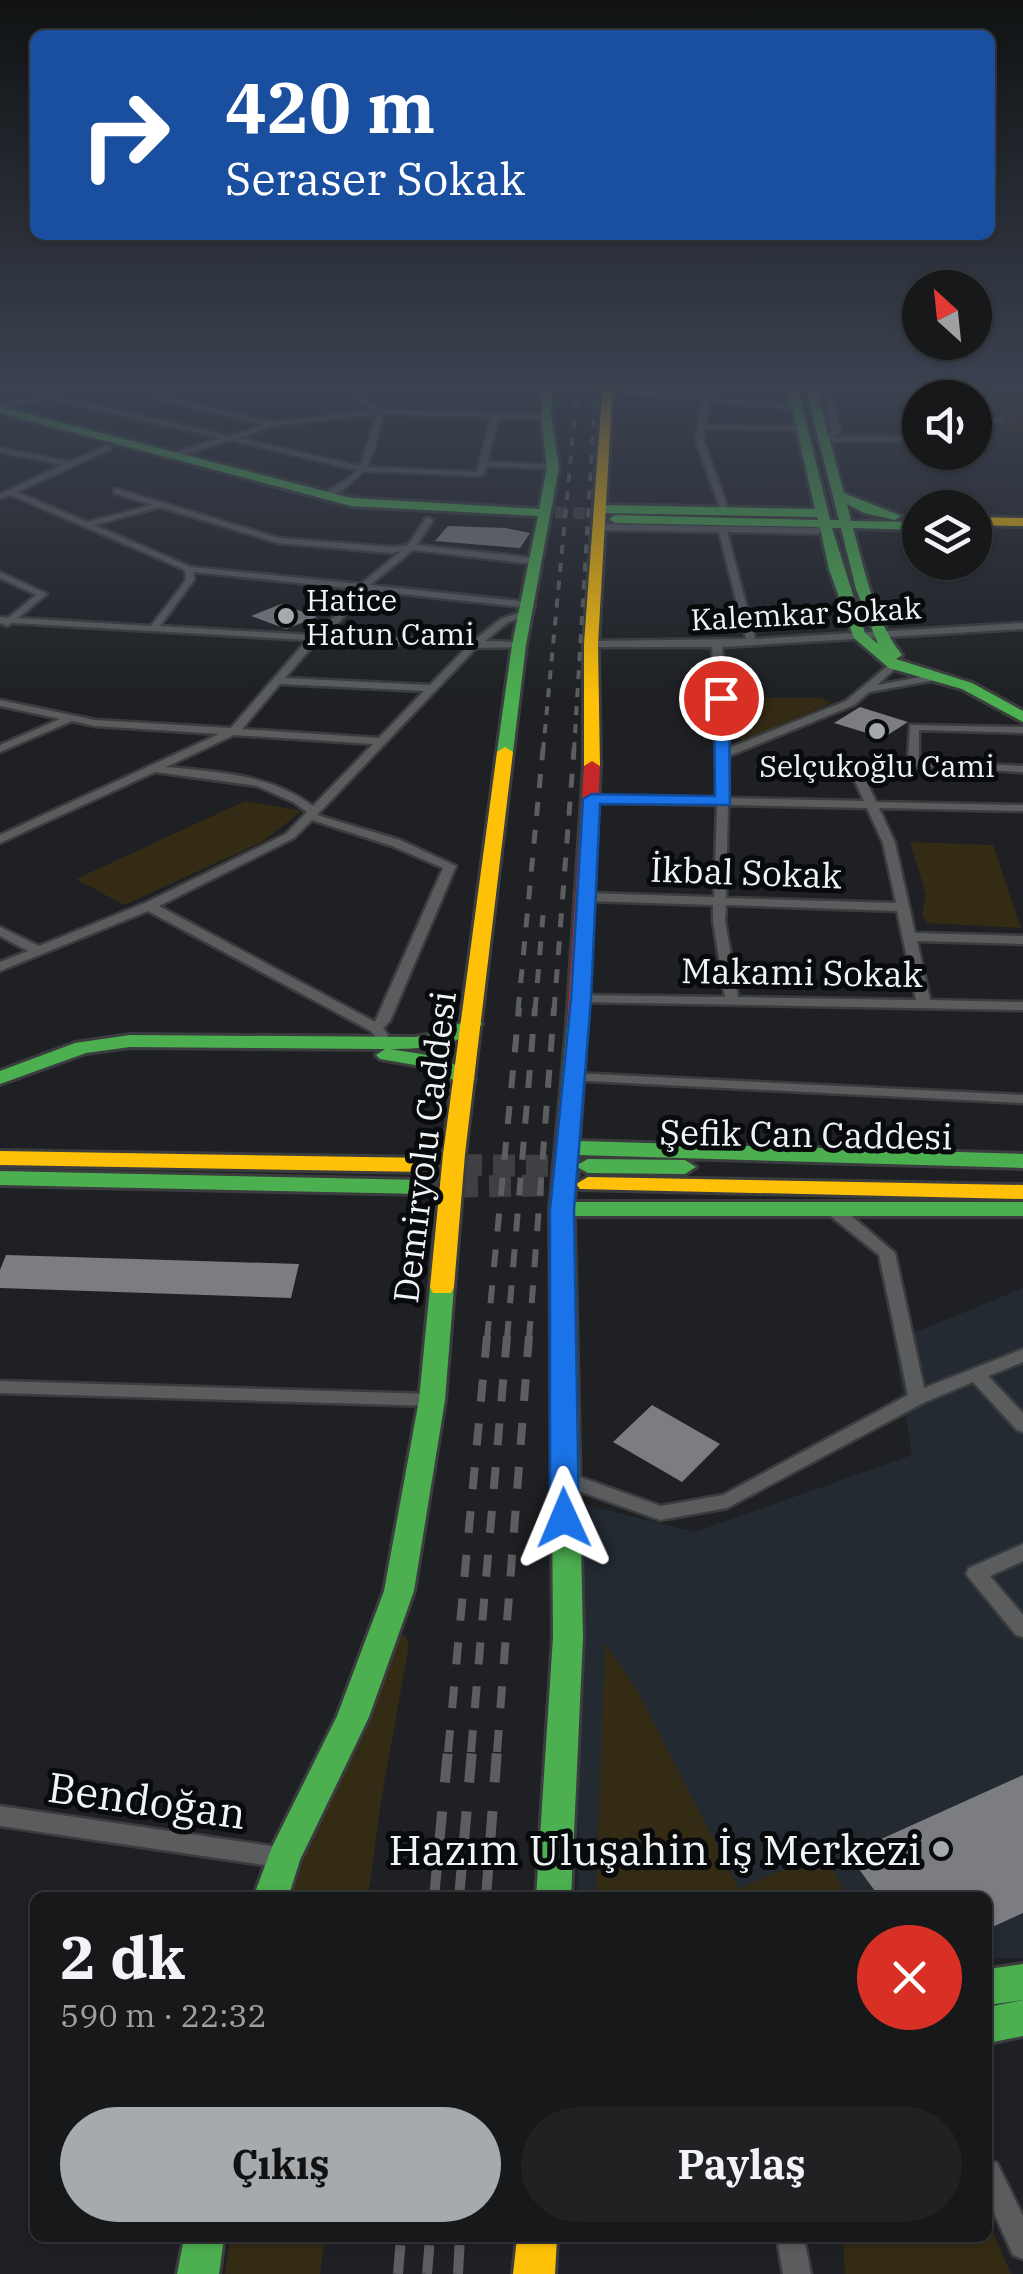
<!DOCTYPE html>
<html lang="tr">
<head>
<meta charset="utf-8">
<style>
	body { margin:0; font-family:"IBM Plex Serif",serif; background:#1f2123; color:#f1f3f6; height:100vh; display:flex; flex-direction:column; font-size:38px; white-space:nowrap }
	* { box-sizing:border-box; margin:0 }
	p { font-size:32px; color:#9ea0a2 }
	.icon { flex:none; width:55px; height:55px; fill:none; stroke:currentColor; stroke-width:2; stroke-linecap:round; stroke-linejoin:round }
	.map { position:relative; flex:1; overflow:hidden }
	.details { position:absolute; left:30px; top:1892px; width:962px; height:350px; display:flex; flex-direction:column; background:#16181a; border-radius:15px; box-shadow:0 2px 8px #0004,0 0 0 2px #353739 }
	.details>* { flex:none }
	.top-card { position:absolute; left:30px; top:30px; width:965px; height:210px; border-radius:15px; box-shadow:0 2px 8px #0004,0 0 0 2px #353739; background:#1a4fa0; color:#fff; overflow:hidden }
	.needle { width:65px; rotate:333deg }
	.fabs { position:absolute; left:902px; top:270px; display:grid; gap:20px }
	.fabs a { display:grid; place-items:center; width:90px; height:90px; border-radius:50%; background:#16181a; box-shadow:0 2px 8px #0004,0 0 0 2px #353739; font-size:50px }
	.pin { position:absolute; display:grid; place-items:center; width:85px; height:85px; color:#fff; margin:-42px; border:5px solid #fff; border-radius:50%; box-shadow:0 2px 10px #0007 }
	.me { position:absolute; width:110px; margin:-55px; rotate:359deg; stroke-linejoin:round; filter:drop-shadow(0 0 8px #0008) }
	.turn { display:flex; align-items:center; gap:35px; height:210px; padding:0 30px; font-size:45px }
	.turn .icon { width:130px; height:130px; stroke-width:2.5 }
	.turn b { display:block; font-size:70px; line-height:85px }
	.round { display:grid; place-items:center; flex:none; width:105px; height:105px; border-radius:52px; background:#1f2123 }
	.summary { display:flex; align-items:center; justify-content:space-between; height:170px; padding:0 30px }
	h1 { font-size:60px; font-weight:700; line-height:75px }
	.primary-button { display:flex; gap:20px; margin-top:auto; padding:20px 30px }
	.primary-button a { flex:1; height:115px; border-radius:60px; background:#a6aaad; color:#111; font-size:40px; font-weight:700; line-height:115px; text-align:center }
	.primary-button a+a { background:#1f2123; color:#f1f3f6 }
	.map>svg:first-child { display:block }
	.built { fill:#232a32 }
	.green { fill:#342b15 }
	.building { fill:#7b7d80 }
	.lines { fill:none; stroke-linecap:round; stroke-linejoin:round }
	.secondary-tunnel { stroke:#3e4043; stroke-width:22; stroke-dasharray:22 11; stroke-linecap:butt }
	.primary-tunnel { stroke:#3e4043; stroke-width:12; stroke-dasharray:12 6; stroke-linecap:butt }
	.street-casing { stroke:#3a3c3e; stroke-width:5 }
	.fast-casing { stroke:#3a3c3e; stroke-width:6 }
	.slow-casing { stroke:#3a3c3e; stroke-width:6 }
	.jam-casing { stroke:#3a3c3e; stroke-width:6 }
	.street { fill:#5a5c5e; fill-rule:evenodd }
	.fast { fill:#4caf50; fill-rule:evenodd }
	.slow { fill:#ffc107; fill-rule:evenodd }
	.jam { fill:#c62828; fill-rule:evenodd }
	.rail-far4 { stroke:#5c5e60; stroke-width:4; stroke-dasharray:9 9; stroke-linecap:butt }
	.rail-far3 { stroke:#5c5e60; stroke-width:5; stroke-dasharray:14 14; stroke-linecap:butt }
	.rail-far2 { stroke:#5c5e60; stroke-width:6; stroke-dasharray:18 18; stroke-linecap:butt }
	.rail-far1 { stroke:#5c5e60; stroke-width:8; stroke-dasharray:22 22; stroke-linecap:butt }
	.rail { stroke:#5c5e60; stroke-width:10; stroke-dasharray:29 29; stroke-linecap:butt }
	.route { fill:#1a73e8; stroke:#114b97; stroke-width:2.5 }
	.poi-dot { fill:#a6aaad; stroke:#080a0c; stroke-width:4 }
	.labels { text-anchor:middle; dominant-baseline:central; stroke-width:10; stroke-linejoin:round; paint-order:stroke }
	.far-poi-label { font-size:30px; fill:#f0f4f7; stroke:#080a0c; text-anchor:start }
	.far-street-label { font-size:30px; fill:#f0f4f7; stroke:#080a0c }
	.street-label { font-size:35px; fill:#f0f4f7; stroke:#080a0c }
	.near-street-label { font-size:42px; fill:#f0f4f7; stroke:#080a0c }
	.near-poi-label { font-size:42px; fill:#f0f4f7; stroke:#080a0c; text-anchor:end }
</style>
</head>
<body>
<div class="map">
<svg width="1023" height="2274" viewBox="0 0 1023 2274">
	<rect width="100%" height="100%" fill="#1e2023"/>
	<!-- built -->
	<path class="built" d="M1023,1288V1958H988V1898H578L579,1503L695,1532L912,1455L894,1341Z"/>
	<!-- green -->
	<path class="green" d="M975,382H1023V432L1006,430Z
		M734,698H822L831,703L744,741L731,735Z
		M245,801L302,811L262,842L124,905L76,879Z
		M910,842L993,845L1021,928L927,923L922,915L926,895Z
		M405,1635L409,1645L381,1801L368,1897L291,1898L312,1835L396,1638Z
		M605,1643L636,1688L739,1889L824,1851L847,1897H596Z
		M988,2221L1011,2274H845L843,2238H988Z
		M230,2238H325L320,2274H225Z"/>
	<!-- building -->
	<path class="building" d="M448,526L506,528L530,533L520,548L435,541Z
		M281,604L317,617L286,629L251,616Z
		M860,707L908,722L883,738L834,723Z
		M6,1255L299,1264L291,1298L0,1288V1270Z
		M652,1405L720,1444L682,1482L613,1442Z
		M1023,1775V1913L988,1929V1898H880L848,1854Z"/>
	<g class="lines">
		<!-- secondary-tunnel -->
		<path class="secondary-tunnel" d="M427,1165L584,1166
			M423,1187L580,1185"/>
		<!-- primary-tunnel -->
		<path class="primary-tunnel" d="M537,512L616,514"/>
		<defs>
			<path id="street" d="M67,382H75L51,395L229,436L265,425L155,398L146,392L152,382H158L153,391L159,395L273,422L373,411L332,382H340L381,410L546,415L549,419L498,418L487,462L553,465L557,467L553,469L486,466L484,474L480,476L364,471L344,489L326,498L322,496L323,494L349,478L357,470L230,440L173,458L170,454L221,438L45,398L0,409V405L43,395ZM377,414L360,466L238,438L275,426ZM384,414L491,417L477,472L367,467L373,453Z
				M822,382H828L840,432L834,437H920V441H823V437L832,431Z
				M902,382H908L920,401V409Z
				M607,388L797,406L799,409L709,402L706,425L804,426L808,428L804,430L705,429L704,441L729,511L725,513L721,511L696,441L702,401L605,391Z
				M975,419H1000L1004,421L1000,423H975Z
				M108,445L111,449L17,492L87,522L153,505L114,493V489H117L279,538L392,547L408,545L426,518H429L433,520L417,545L534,558L538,561L534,564L413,550L370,585L530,602L535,605L530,608L365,590L339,622L323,635L473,641L501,619L528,609L533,612L507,623L485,641L519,642L522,643V647L476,648L317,815L400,840L456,866L390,1021L383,1028L388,1035L386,1038H376L371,1031L148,911L0,971V962L28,951L0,936V927L39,946L145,903L286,834L307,812L293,802L257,786L155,772L0,843V835L219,734L95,726L72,721L0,752V745L60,719L0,706V700L95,720L231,728L307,640L12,623L7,626L0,623V617L8,618L36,595L0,578V572L47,594L18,618L151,626L186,580L185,570L11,495L0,499V494L63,465L0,452V448L70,462ZM160,507L278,543L392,553L401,551L361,584L191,567L94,525ZM194,572L357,589L333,618L312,635L160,626L194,580ZM317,641L467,647L430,685L285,678ZM280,684L424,691L379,738L242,729ZM234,735L373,744L313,806C270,774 217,772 166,767ZM312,820L392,846L443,868L375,1022L159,906L294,838Z
				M937,452H945L948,465H942Z
				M825,522L832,524L817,534L727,532L755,639L1023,623V629L722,647L729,748L846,701L891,663L899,665L877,685L936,674L941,677L936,680L869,692L854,705L729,756L728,798L864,801L852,775L864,766L908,761L910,725L1023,727V733L919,730V761L1023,766V772C990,771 888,759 864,776L876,802L1023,805V811L879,808L895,843L915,933L1023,936V944L917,941L930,1000L1023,1002V1010L576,1002L574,999L581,995L725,997L713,921V905L587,901L581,897L587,893L714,897L717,805L592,802L586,799L592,796L717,798L719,754L712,647H591L586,644L591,641L746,639L719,532L600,530L596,527L600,524L815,528ZM728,805L867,808L883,843L896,903L726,898ZM726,905L897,911L916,1000L738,997L725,921Z
				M573,1073L1023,1095V1103L568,1080L566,1077L568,1074Z
				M834,1205L840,1206L895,1253L924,1388L1023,1349V1362L988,1376L1023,1413V1432L1017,1430L973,1382L923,1403L727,1508L660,1520L556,1483L554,1478L556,1473L563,1471L661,1506L723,1495L908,1395L879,1255L828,1214L826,1210Z
				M0,1381L432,1394L438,1395L441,1400L438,1405L432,1406L0,1393Z
				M1023,1544V1561L990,1576L1023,1615V1637L1016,1635L966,1574L969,1568Z
				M0,1806L284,1848L292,1851L295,1858L292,1865L284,1868L0,1826Z
				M988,2159L997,2163L1023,2216V2259L1013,2255L988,2200Z
				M777,2238H804L811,2274H783Z"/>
			<path id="fast" d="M501,382H553L551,417L559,467L526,645L513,752L505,757L497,752L512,645L538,516L351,506L0,413V407L351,498L539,509L547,467L541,417L543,388Z
				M786,382H796L830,520H839L804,382H814L844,493L901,516L895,520L864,513L847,504L851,521L920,522V530L853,528C865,572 874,619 902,655L896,659L972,683L1023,711V722L962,689L889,668L854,638L829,569L820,527L615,523L609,519L615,515L818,520L817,517L601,513L595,509L601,505L815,509ZM832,528H841L856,589L878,644L865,633Z
				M472,1018L479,1020L482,1024C459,1047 421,1049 390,1049L440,1057L472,1074L475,1079L464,1085L426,1067L380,1059L376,1055L385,1049L130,1047L86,1053L0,1084V1071L75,1043L130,1035L415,1037L438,1033Z
				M577,1019L587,1025L579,1141L1023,1154V1168L578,1155L577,1165L588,1159L685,1160L696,1167L685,1174L588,1173L577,1167L574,1202H1023V1216H574L583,1637L571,1898H536L553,1637L550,1209L567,1025Z
				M0,1171L423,1180L435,1187L423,1194L0,1185Z
				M442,1279L451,1281L454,1287L445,1400L414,1591L369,1717L300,1860L288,1898H253L272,1847L337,1716L384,1591L419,1400L430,1287L433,1281Z
				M1023,1964V2000L988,2005V1969Z
				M1023,2000V2036L988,2043V2007Z
				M184,2238H224L219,2274H177Z"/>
			<path id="slow" d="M603,382H613L598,644L600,766L592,771L584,766V644Z
				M975,517L1023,518V526L975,525Z
				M505,747L513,752L465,1154L454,1287L451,1293H433L430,1287L443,1154L497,752Z
				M0,1151L427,1158L438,1165L427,1172L0,1165Z
				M588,1177L1023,1185V1199L580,1189L576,1184Z
				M517,2238H557L555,2274H513Z"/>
			<path id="jam" d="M592,761L600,766L587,1025L577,1031L567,1025L584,766Z"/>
		</defs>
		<!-- street casing -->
		<use href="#street" class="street-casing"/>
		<!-- fast casing -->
		<use href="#fast" class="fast-casing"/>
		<!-- slow casing -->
		<use href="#slow" class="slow-casing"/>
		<!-- jam casing -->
		<use href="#jam" class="jam-casing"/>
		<!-- street -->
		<use href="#street" class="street"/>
		<!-- fast -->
		<use href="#fast" class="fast"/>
		<!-- slow -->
		<use href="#slow" class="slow"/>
		<!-- jam -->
		<use href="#jam" class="jam"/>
		<!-- rail-far4 -->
		<path class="rail-far4" d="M543,751L578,382
			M574,751L596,382"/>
		<!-- rail-far3 -->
		<path class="rail-far3" d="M518,1011L543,749
			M535,1011L543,915
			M554,1011L574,749"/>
		<!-- rail-far2 -->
		<path class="rail-far2" d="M487,1339L519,1008
			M507,1339L535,1008
			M529,1339L554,1008"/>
		<!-- rail-far1 -->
		<path class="rail-far1" d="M448,1752L487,1336
			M471,1752L507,1336
			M497,1752L529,1336"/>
		<!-- rail -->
		<path class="rail" d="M434,1898L448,1750
			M459,1898L472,1750
			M486,1898L497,1750
			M398,2274L401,2238
			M427,2274L430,2238
			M458,2274L460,2238"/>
	</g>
	<!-- sky -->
	<linearGradient id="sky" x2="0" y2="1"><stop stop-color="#101213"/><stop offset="0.55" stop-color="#3b4250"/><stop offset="1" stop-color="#3b4250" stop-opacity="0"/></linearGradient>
	<rect width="1023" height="700" fill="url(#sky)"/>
	<!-- route -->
	<path class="route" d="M721,693L729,698L730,805L600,804L591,999L574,1210L579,1518L575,1526L564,1529L554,1526L550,1518V1210L571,999L583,799L592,794L715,796L714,698Z"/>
	<!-- markers -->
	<g class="poi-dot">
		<circle cx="286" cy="616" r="10"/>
		<circle cx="877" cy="731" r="10"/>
		<circle cx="941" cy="1849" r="10"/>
	</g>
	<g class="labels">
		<!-- far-poi labels -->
		<g class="far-poi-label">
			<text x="306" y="599">Hatice<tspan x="306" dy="34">Hatun Cami</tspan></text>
			<text x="877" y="765" text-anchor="middle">Selçukoğlu Cami</text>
		</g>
		<!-- far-street labels -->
		<g class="far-street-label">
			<text transform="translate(806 613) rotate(-3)">Kalemkar Sokak</text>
		</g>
		<!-- street labels -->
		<g class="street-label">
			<text transform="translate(746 872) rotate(2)">İkbal Sokak</text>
			<text transform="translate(802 972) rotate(1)">Makami Sokak</text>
			<text transform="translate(806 1134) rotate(1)">Şefik Can Caddesi</text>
			<text transform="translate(424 1147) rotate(-83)">Demiryolu Caddesi</text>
		</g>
		<!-- near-street labels -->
		<g class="near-street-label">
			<text transform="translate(147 1800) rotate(8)">Bendoğan</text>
		</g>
		<!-- near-poi labels -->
		<g class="near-poi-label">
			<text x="921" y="1849">Hazım Uluşahin İş Merkezi</text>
		</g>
	</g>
</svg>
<div class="fabs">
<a><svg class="needle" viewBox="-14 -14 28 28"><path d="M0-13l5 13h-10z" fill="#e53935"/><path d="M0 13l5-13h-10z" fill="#9ea0a2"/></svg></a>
<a><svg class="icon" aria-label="sound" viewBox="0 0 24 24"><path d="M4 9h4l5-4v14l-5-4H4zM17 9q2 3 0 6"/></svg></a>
<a><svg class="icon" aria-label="layers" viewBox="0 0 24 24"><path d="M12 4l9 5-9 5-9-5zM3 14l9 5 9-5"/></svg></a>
</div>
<div class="pin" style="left:721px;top:698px;background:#d93025"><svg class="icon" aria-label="arrive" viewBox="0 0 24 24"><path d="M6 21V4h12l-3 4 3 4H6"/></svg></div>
<svg class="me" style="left:564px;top:1518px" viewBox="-20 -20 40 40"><path d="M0-17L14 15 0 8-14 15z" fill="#1a73e8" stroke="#fff" stroke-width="4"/></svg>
<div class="top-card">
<div class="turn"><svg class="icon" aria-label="right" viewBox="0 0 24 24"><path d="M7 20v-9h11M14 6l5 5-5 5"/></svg><div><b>420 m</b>Seraser Sokak</div></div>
</div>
<section class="details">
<div class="summary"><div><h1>2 dk</h1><p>590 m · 22:32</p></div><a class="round" style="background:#d93025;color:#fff"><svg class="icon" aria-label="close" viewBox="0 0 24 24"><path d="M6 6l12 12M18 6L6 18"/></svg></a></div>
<div class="primary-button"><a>Çıkış</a><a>Paylaş</a></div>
</section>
</div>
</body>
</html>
